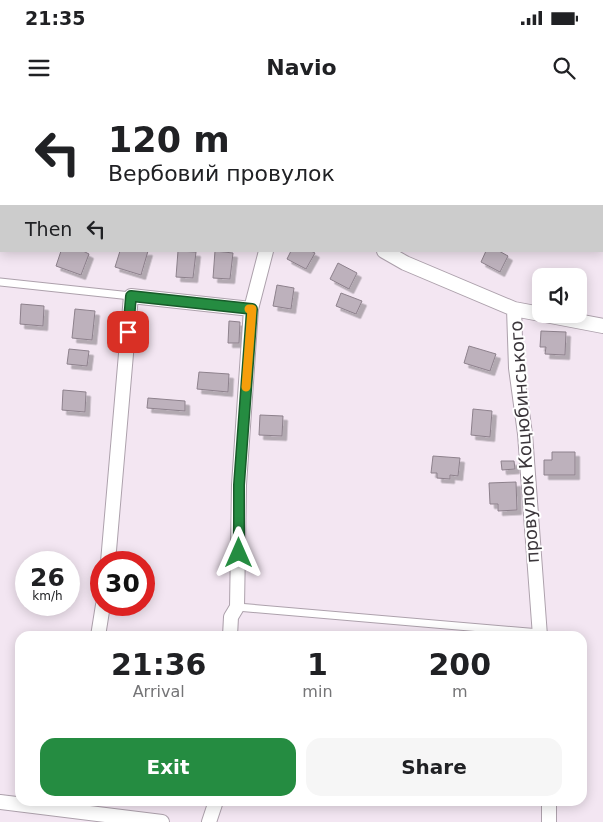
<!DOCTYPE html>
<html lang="en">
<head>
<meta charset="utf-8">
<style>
	body { margin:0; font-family:"DejaVu Sans",sans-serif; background:#f6f6f6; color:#202124; height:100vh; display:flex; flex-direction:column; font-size:19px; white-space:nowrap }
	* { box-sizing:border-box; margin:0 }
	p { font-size:16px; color:#757577 }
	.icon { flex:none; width:28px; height:28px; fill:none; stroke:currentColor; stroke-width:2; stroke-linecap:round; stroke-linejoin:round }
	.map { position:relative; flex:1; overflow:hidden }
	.panel { position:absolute; left:15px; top:531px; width:572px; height:175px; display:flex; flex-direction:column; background:#fff; border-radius:15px; box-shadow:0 2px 12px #0003 }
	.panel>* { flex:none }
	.hud { position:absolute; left:0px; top:0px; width:604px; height:152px; box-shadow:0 2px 12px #0003; background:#fff; color:#202124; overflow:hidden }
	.buttons { position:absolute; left:532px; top:168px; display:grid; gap:10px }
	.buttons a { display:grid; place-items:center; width:55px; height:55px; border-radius:10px; background:#fff; box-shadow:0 2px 12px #0003; font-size:25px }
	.speed { position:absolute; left:15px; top:451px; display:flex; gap:10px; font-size:25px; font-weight:700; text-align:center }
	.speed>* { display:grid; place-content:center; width:65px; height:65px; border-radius:50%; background:#fff; box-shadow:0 2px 12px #0003; line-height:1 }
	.speed small { font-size:12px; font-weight:400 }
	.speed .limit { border:8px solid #d22; background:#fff; color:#111 }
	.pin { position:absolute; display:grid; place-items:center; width:42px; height:42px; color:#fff; margin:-21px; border-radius:10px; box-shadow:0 2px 8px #0006 }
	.me { position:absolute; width:55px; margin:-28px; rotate:0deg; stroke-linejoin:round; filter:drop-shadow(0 0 4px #0008) }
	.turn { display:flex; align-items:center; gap:18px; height:105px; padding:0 25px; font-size:22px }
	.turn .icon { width:65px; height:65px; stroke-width:2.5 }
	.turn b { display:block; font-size:35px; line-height:42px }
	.then { display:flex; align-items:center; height:48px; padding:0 25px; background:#0003; gap:10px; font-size:19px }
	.eta { display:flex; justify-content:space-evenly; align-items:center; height:85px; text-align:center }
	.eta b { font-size:30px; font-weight:800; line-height:35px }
	.action { display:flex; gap:10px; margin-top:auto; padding:10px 25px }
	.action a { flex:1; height:58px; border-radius:15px; background:#258c41; color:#fff; font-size:20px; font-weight:800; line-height:58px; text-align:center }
	.action a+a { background:#f6f6f6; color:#202124 }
	.status { display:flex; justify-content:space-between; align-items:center; height:35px; padding:0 25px; background:#fff; direction:ltr }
	.status svg { height:14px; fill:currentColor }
	header { display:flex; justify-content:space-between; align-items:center; height:65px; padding:0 25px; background:#fff; font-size:22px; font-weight:800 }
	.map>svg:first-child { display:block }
	.building { fill:#bdb1bc; stroke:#8d818c; filter:url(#shadow) }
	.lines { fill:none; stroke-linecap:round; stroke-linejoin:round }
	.lane-casing { stroke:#ada1ac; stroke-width:9 }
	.street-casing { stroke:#ada1ac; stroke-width:16 }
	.secondary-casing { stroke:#ada1ac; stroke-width:21 }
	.lane { stroke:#fff; stroke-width:7 }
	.street { stroke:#fff; stroke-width:14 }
	.secondary { stroke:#fff; stroke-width:19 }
	.route-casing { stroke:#185b2a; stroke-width:12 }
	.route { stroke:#258c41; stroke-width:9 }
	.slow { stroke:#f59e0b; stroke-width:9 }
	.labels { text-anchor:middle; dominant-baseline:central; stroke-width:4; stroke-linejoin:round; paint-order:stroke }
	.street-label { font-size:18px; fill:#3c373c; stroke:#fff }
</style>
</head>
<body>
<div class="status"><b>21:35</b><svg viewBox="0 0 49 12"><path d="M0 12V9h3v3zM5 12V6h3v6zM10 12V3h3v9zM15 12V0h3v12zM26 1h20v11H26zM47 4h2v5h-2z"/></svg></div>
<header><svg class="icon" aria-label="menu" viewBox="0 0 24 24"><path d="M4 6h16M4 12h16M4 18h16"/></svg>Navio<svg class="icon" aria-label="search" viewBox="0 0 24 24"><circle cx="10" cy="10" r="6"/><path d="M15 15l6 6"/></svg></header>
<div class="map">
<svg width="603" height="722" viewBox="0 0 603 722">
	<defs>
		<filter id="shadow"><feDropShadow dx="4.5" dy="4.5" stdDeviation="0" flood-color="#0004"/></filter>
	</defs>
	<rect width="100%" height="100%" fill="#f3e6f2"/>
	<!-- building -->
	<path class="building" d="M316,0V1H291L297,0Z
		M339,0H372L373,1H339Z
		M61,151H83L89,154L81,175L56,166Z
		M120,151H148L141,175L115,167Z
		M178,151L196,152L193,178L176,177Z
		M215,151L233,153L230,179L213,178Z
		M291,151H311L315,153L306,169L287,159Z
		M486,151H499L508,156L500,172L481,162Z
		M338,163L357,173L349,189L330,179Z
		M546,172L570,175V176H545Z
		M277,185L294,188L291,209L273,206Z
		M341,193L362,201L356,214L336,206Z
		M21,204L44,206L43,226L20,224Z
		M75,209L95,211L92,240L72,238Z
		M229,221L240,222L239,243H228Z
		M541,231L566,232L565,255L545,254L546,247H540Z
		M469,246L496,254L490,271L464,263Z
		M69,249L89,251L87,266L67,264Z
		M199,272L229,274L228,292L197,289Z
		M63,290L86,292L85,312L62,310Z
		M148,298L185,301V311L147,308Z
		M473,309L492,311L490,337L471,335Z
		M260,315L283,316L282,336L259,335Z
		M552,352H575V375H544V360H552Z
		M433,356L460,358L458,376L450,375V379L437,378V373H431Z
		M501,361H514L515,369L502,370Z
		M516,382L517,410L498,411V404H490L489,383Z"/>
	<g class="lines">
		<defs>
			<path id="lane" d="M0,182L131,196
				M237,507L540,533"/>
			<path id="street" d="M144,0L146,1
				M384,151L405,163L514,209L603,226
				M514,209L516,268L525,334L540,536
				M108,462L131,196L251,209
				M98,536L103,505
				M230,536L231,517L237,507L239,385L251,209L266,151
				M549,701V722
				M0,702L162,722
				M209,722L216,701"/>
			<path id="secondary" d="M57,1L60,0
				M0,25L1,24"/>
		</defs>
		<!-- lane casing -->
		<use href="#lane" class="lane-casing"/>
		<!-- street casing -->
		<use href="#street" class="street-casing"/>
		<!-- secondary casing -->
		<use href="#secondary" class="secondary-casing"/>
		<!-- lane -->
		<use href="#lane" class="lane"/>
		<!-- street -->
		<use href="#street" class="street"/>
		<!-- secondary -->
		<use href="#secondary" class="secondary"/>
	</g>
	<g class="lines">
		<defs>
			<path id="route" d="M128,232L131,196L252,209L239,385V453"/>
		</defs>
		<!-- route casing -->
		<use href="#route" class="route-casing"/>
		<!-- route -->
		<use href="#route" class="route"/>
		<!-- slow -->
		<path class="slow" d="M246,287L252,209H249"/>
	</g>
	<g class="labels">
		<!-- street labels -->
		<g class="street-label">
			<text transform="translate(524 342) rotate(-94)">провулок Коцюбинського</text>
		</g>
	</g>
</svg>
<div class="buttons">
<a><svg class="icon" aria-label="sound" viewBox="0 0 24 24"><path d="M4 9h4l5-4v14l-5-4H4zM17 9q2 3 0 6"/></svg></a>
</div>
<div class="speed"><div>26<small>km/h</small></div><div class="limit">30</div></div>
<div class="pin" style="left:128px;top:232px;background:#d93025"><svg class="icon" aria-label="arrive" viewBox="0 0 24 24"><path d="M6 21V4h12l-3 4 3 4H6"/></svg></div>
<svg class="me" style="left:239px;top:453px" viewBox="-20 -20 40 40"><path d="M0-17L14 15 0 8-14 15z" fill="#258c41" stroke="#fff" stroke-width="4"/></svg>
<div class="hud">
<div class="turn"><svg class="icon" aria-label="left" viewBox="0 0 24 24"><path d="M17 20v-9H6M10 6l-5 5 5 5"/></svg><div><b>120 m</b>Вербовий провулок</div></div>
<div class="then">Then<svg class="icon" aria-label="left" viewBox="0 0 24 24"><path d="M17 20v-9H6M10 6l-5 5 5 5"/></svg></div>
</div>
<section class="panel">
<div class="eta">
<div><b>21:36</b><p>Arrival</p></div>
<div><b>1</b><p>min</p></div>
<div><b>200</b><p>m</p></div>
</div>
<div class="action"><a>Exit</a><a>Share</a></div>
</section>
</div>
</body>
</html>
